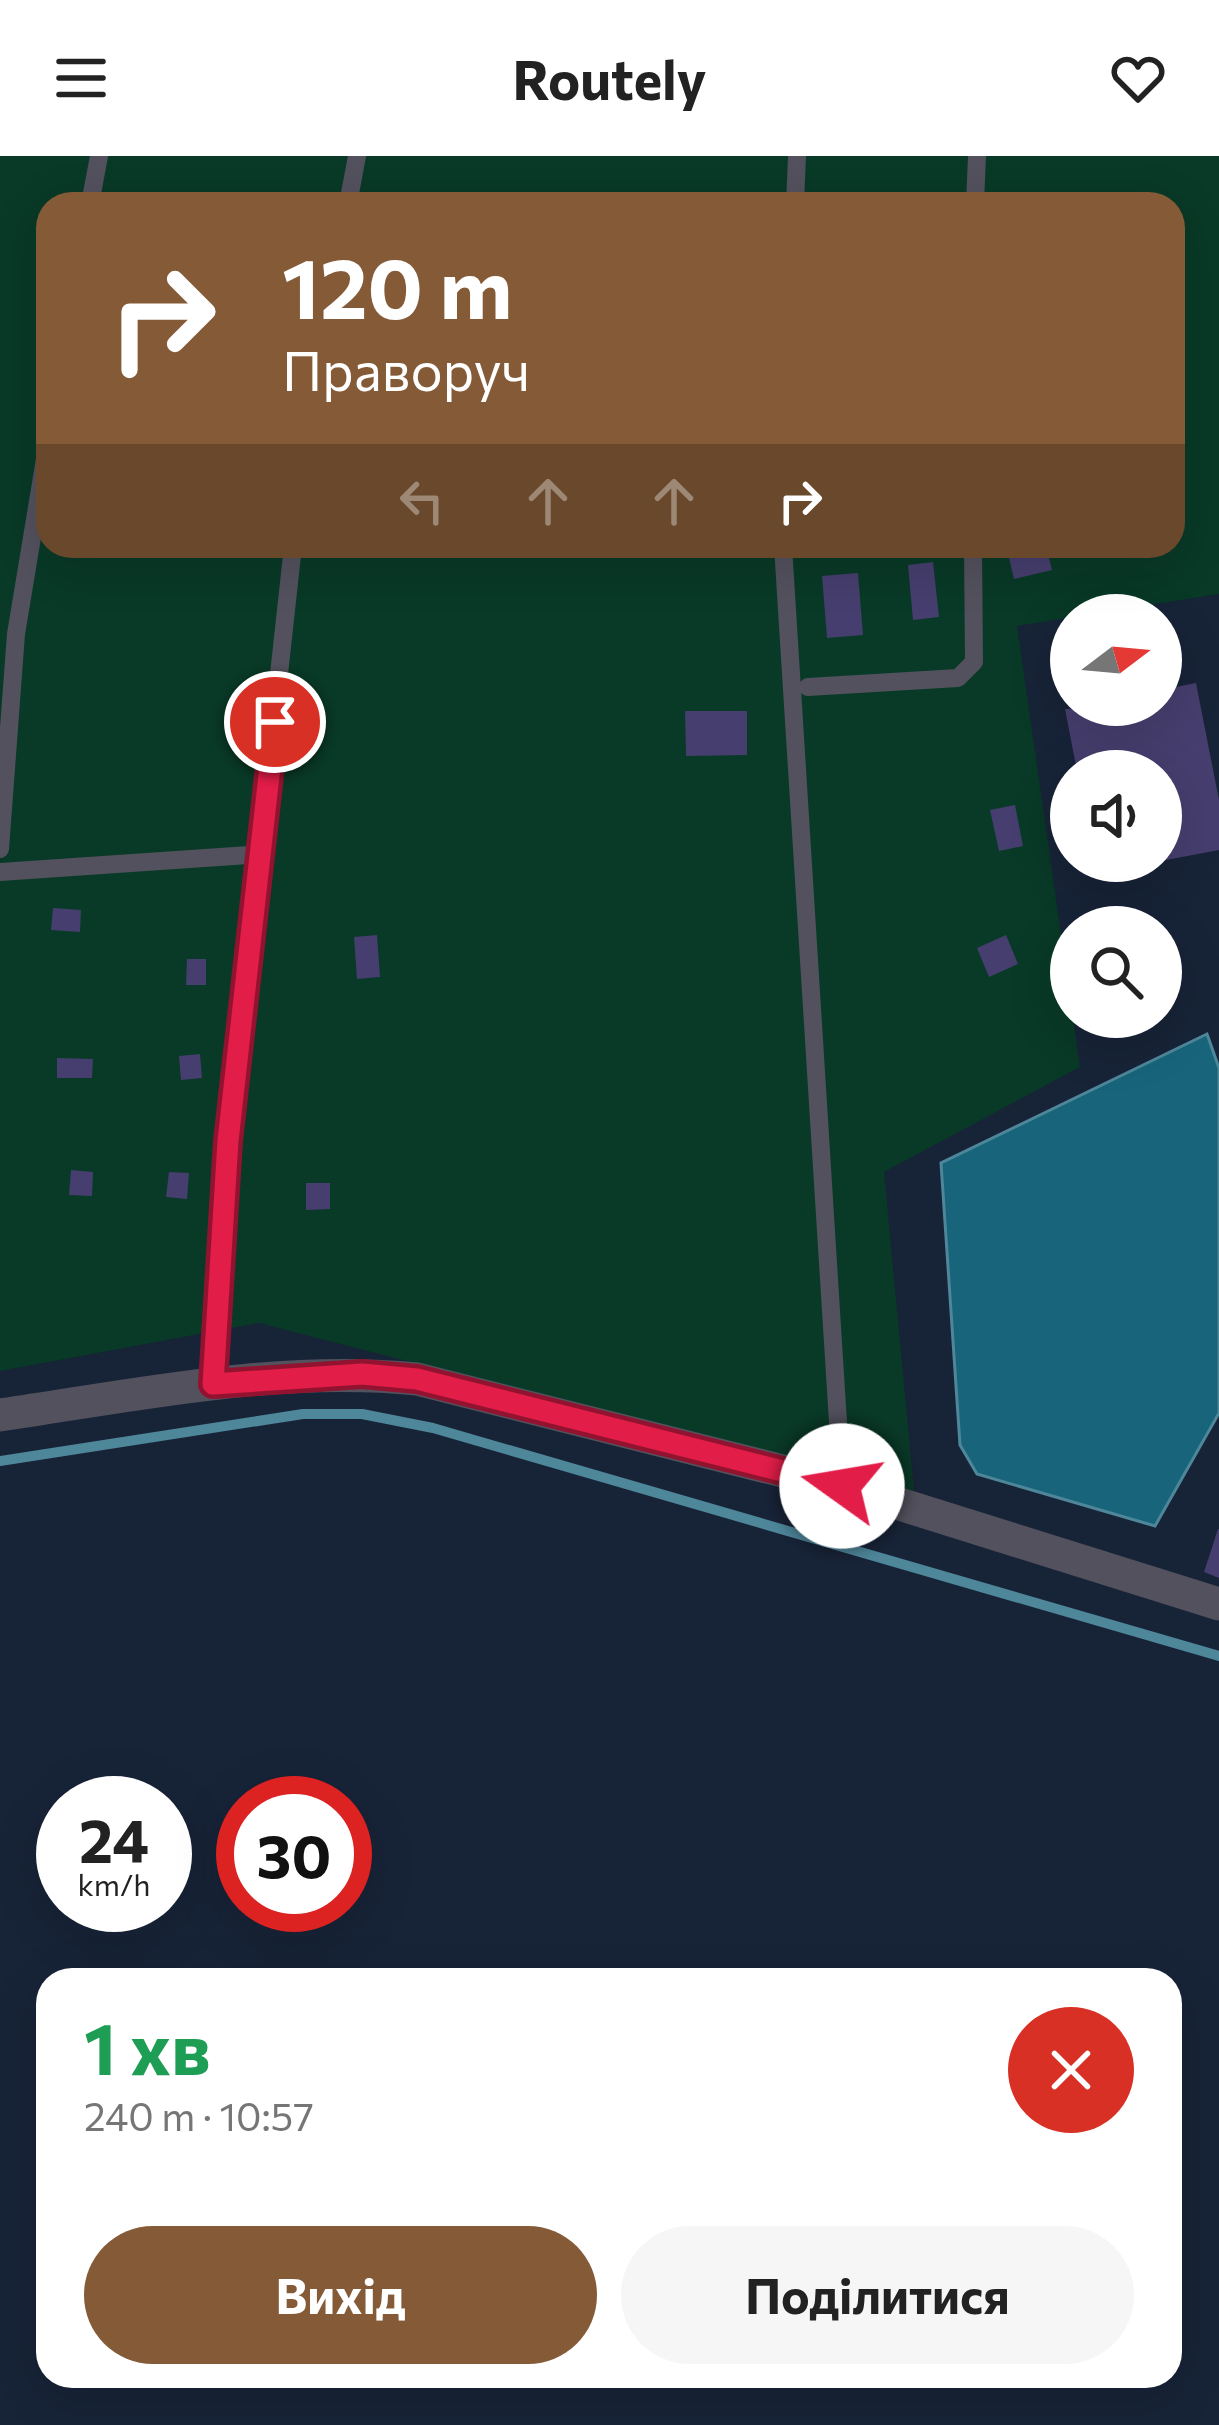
<!DOCTYPE html>
<html lang="uk">
<head>
<meta charset="utf-8">
<style>
	body { margin:0; font-family:Commissioner,sans-serif; background:#f6f6f6; color:#222; height:100vh; display:flex; flex-direction:column; font-size:45px; white-space:nowrap }
	* { box-sizing:border-box; margin:0 }
	p { font-size:39px; color:#767676 }
	.icon { flex:none; width:66px; height:66px; fill:none; stroke:currentColor; stroke-width:2; stroke-linecap:round; stroke-linejoin:round }
	.map { position:relative; flex:1; overflow:hidden }
	.sheet { position:absolute; left:36px; top:1812px; width:1146px; height:420px; display:flex; flex-direction:column; background:#fff; border-radius:36px; box-shadow:0 12px 48px #0002 }
	.sheet>* { flex:none }
	.top-card { position:absolute; left:36px; top:36px; width:1149px; height:366px; border-radius:36px; box-shadow:0 12px 48px #0002; background:#845a37; color:#fff; overflow:hidden }
	.needle { width:78px; rotate:74deg }
	.tools { position:absolute; left:1050px; top:438px; display:grid; gap:24px }
	.tools a { display:grid; place-items:center; width:132px; height:132px; border-radius:50%; background:#fff; box-shadow:0 12px 48px #0002; font-size:60px }
	.speed { position:absolute; left:36px; top:1620px; display:flex; gap:24px; font-size:60px; font-weight:700; text-align:center }
	.speed>* { display:grid; place-content:center; width:156px; height:156px; border-radius:50%; background:#fff; box-shadow:0 12px 48px #0002; line-height:1 }
	.speed small { font-size:30px; font-weight:400 }
	.speed .limit { border:18px solid #d22; background:#fff; color:#111 }
	.pin { position:absolute; display:grid; place-items:center; width:102px; height:102px; color:#fff; margin:-51px; border:6px solid #fff; border-radius:50%; box-shadow:0 3px 12px #0007 }
	.me { position:absolute; width:132px; margin:-66px; rotate:283deg; stroke-linejoin:round; filter:drop-shadow(0 0 9px #0008) }
	.turn { display:flex; align-items:center; gap:42px; height:252px; padding:0 48px; font-size:54px }
	.turn .icon { width:156px; height:156px; stroke-width:2.5 }
	.turn b { display:block; font-size:84px; line-height:102px }
	.lanes { display:flex; align-items:center; height:114px; padding:0 48px; background:#0003; justify-content:center; gap:60px; direction:ltr }
	.lanes .off { opacity:.35 }
	.round { display:grid; place-items:center; flex:none; width:126px; height:126px; border-radius:63px; background:#f6f6f6 }
	.overview { display:flex; align-items:center; justify-content:space-between; height:204px; padding:0 48px }
	h1 { font-size:72px; font-weight:700; line-height:90px; color:#1e9e55 }
	.primary-button { display:flex; gap:24px; margin-top:auto; padding:24px 48px }
	.primary-button a { flex:1; height:138px; border-radius:72px; background:#845a37; color:#fff; font-size:48px; font-weight:700; line-height:138px; text-align:center }
	.primary-button a+a { background:#f6f6f6; color:#222 }
	header { display:flex; justify-content:space-between; align-items:center; height:156px; padding:0 48px; background:#fff; font-size:54px; font-weight:700 }
	.map>svg:first-child { display:block }
	.green { fill:#093927; fill-rule:evenodd }
	.water { fill:#17647b; stroke:#4e869a; stroke-width:3 }
	.lines { fill:none; stroke-linecap:round; stroke-linejoin:round }
	.stream { stroke:#4e869a; stroke-width:10 }
	.building { fill:#463e6e }
	.service { stroke:#52515d; stroke-width:18 }
	.minor { stroke:#52515d; stroke-width:33 }
	.route-casing { stroke:#92132f; stroke-width:30 }
	.route { stroke:#e11d48; stroke-width:21 }
</style>
</head>
<body>
<header><svg class="icon" aria-label="menu" viewBox="0 0 24 24"><path d="M4 6h16M4 12h16M4 18h16"/></svg>Routely<svg class="icon" aria-label="heart" viewBox="0 0 24 24"><path d="M12 20l-8-8c-3-5 5-10 8-4 3-6 11-1 8 4z"/></svg></header>
<div class="map">
<svg width="1219" height="2269" viewBox="0 0 1219 2269">
	<rect width="100%" height="100%" fill="#172337"/>
	<!-- green -->
	<path class="green" d="M0,0H1219V438L1017,470L1080,911L884,1016L914,1335L259,1167L0,1215ZM48,48H1173V390H48Z"/>
	<!-- water -->
	<path class="water" d="M1207,878L1219,912V1257L1155,1370L977,1318L960,1289L941,1007Z"/>
	<g class="lines">
		<!-- stream -->
		<path class="stream" d="M0,1305L303,1258H362L433,1272L1219,1500"/>
	</g>
	<!-- building -->
	<path class="building" d="M1021,390H1046L1052,414L1014,423L1007,393Z
		M933,406L939,461L913,464L908,409Z
		M858,417L863,479L827,482L822,420Z
		M1196,527L1219,644V694L1161,705V615H1077L1065,553L1161,549V534Z
		M685,555H747V599L686,600Z
		M1015,649L1023,690L999,695L990,654Z
		M1094,705H1148V707L1097,717Z
		M53,752L81,754L80,776L51,774Z
		M377,779L380,821L357,823L354,781Z
		M1006,779L1018,808L989,821L977,792Z
		M187,803H206V829H186Z
		M200,898L202,922L181,924L179,900Z
		M57,902L93,903L92,922H57Z
		M71,1014L93,1016L92,1040L69,1039Z
		M169,1016L189,1017L187,1043L166,1041Z
		M306,1027H330V1053L306,1054Z
		M1218,1373H1219V1422L1204,1416Z"/>
	<g class="lines">
		<!-- service -->
		<path class="service" d="M90,48L99,0
			M348,48L357,0
			M795,48L797,0
			M975,48L977,0
			M783,390L842,1330
			M808,531L958,522L974,506L973,390
			M0,693L16,478L48,285
			M0,716L262,698
			M213,1228L228,985L293,390"/>
		<!-- minor -->
		<path class="minor" d="M0,1259C137,1239 278,1209 417,1223L842,1330L1219,1448"/>
	</g>
	<g class="lines">
		<defs>
			<path id="route" d="M275,566L228,985L213,1228L362,1218L417,1223L842,1330"/>
		</defs>
		<!-- route casing -->
		<use href="#route" class="route-casing"/>
		<!-- route -->
		<use href="#route" class="route"/>
	</g>
</svg>
<div class="tools">
<a><svg class="needle" viewBox="-14 -14 28 28"><path d="M0-13l5 13h-10z" fill="#e53935"/><path d="M0 13l5-13h-10z" fill="#767676"/></svg></a>
<a><svg class="icon" aria-label="sound" viewBox="0 0 24 24"><path d="M4 9h4l5-4v14l-5-4H4zM17 9q2 3 0 6"/></svg></a>
<a><svg class="icon" aria-label="search" viewBox="0 0 24 24"><circle cx="10" cy="10" r="6"/><path d="M15 15l6 6"/></svg></a>
</div>
<div class="speed"><div>24<small>km/h</small></div><div class="limit">30</div></div>
<div class="pin" style="left:275px;top:566px;background:#d93025"><svg class="icon" aria-label="arrive" viewBox="0 0 24 24"><path d="M6 21V4h12l-3 4 3 4H6"/></svg></div>
<svg class="me" style="left:842px;top:1330px" viewBox="-20 -20 40 40"><circle r="19" fill="#fff"/><path d="M0-13L10 11 0 6-10 11z" fill="#e11d48"/></svg>
<div class="top-card">
<div class="turn"><svg class="icon" aria-label="right" viewBox="0 0 24 24"><path d="M7 20v-9h11M14 6l5 5-5 5"/></svg><div><b>120 m</b>Праворуч</div></div>
<div class="lanes"><svg class="icon off" aria-label="left" viewBox="0 0 24 24"><path d="M17 20v-9H6M10 6l-5 5 5 5"/></svg><svg class="icon off" aria-label="ahead" viewBox="0 0 24 24"><path d="M12 20V5M6 11l6-6 6 6"/></svg><svg class="icon off" aria-label="ahead" viewBox="0 0 24 24"><path d="M12 20V5M6 11l6-6 6 6"/></svg><svg class="icon" aria-label="right" viewBox="0 0 24 24"><path d="M7 20v-9h11M14 6l5 5-5 5"/></svg></div>
</div>
<section class="sheet">
<div class="overview"><div><h1>1 хв</h1><p>240 m · 10:57</p></div><a class="round" style="background:#d93025;color:#fff"><svg class="icon" aria-label="close" viewBox="0 0 24 24"><path d="M6 6l12 12M18 6L6 18"/></svg></a></div>
<div class="primary-button"><a>Вихід</a><a>Поділитися</a></div>
</section>
</div>
</body>
</html>
